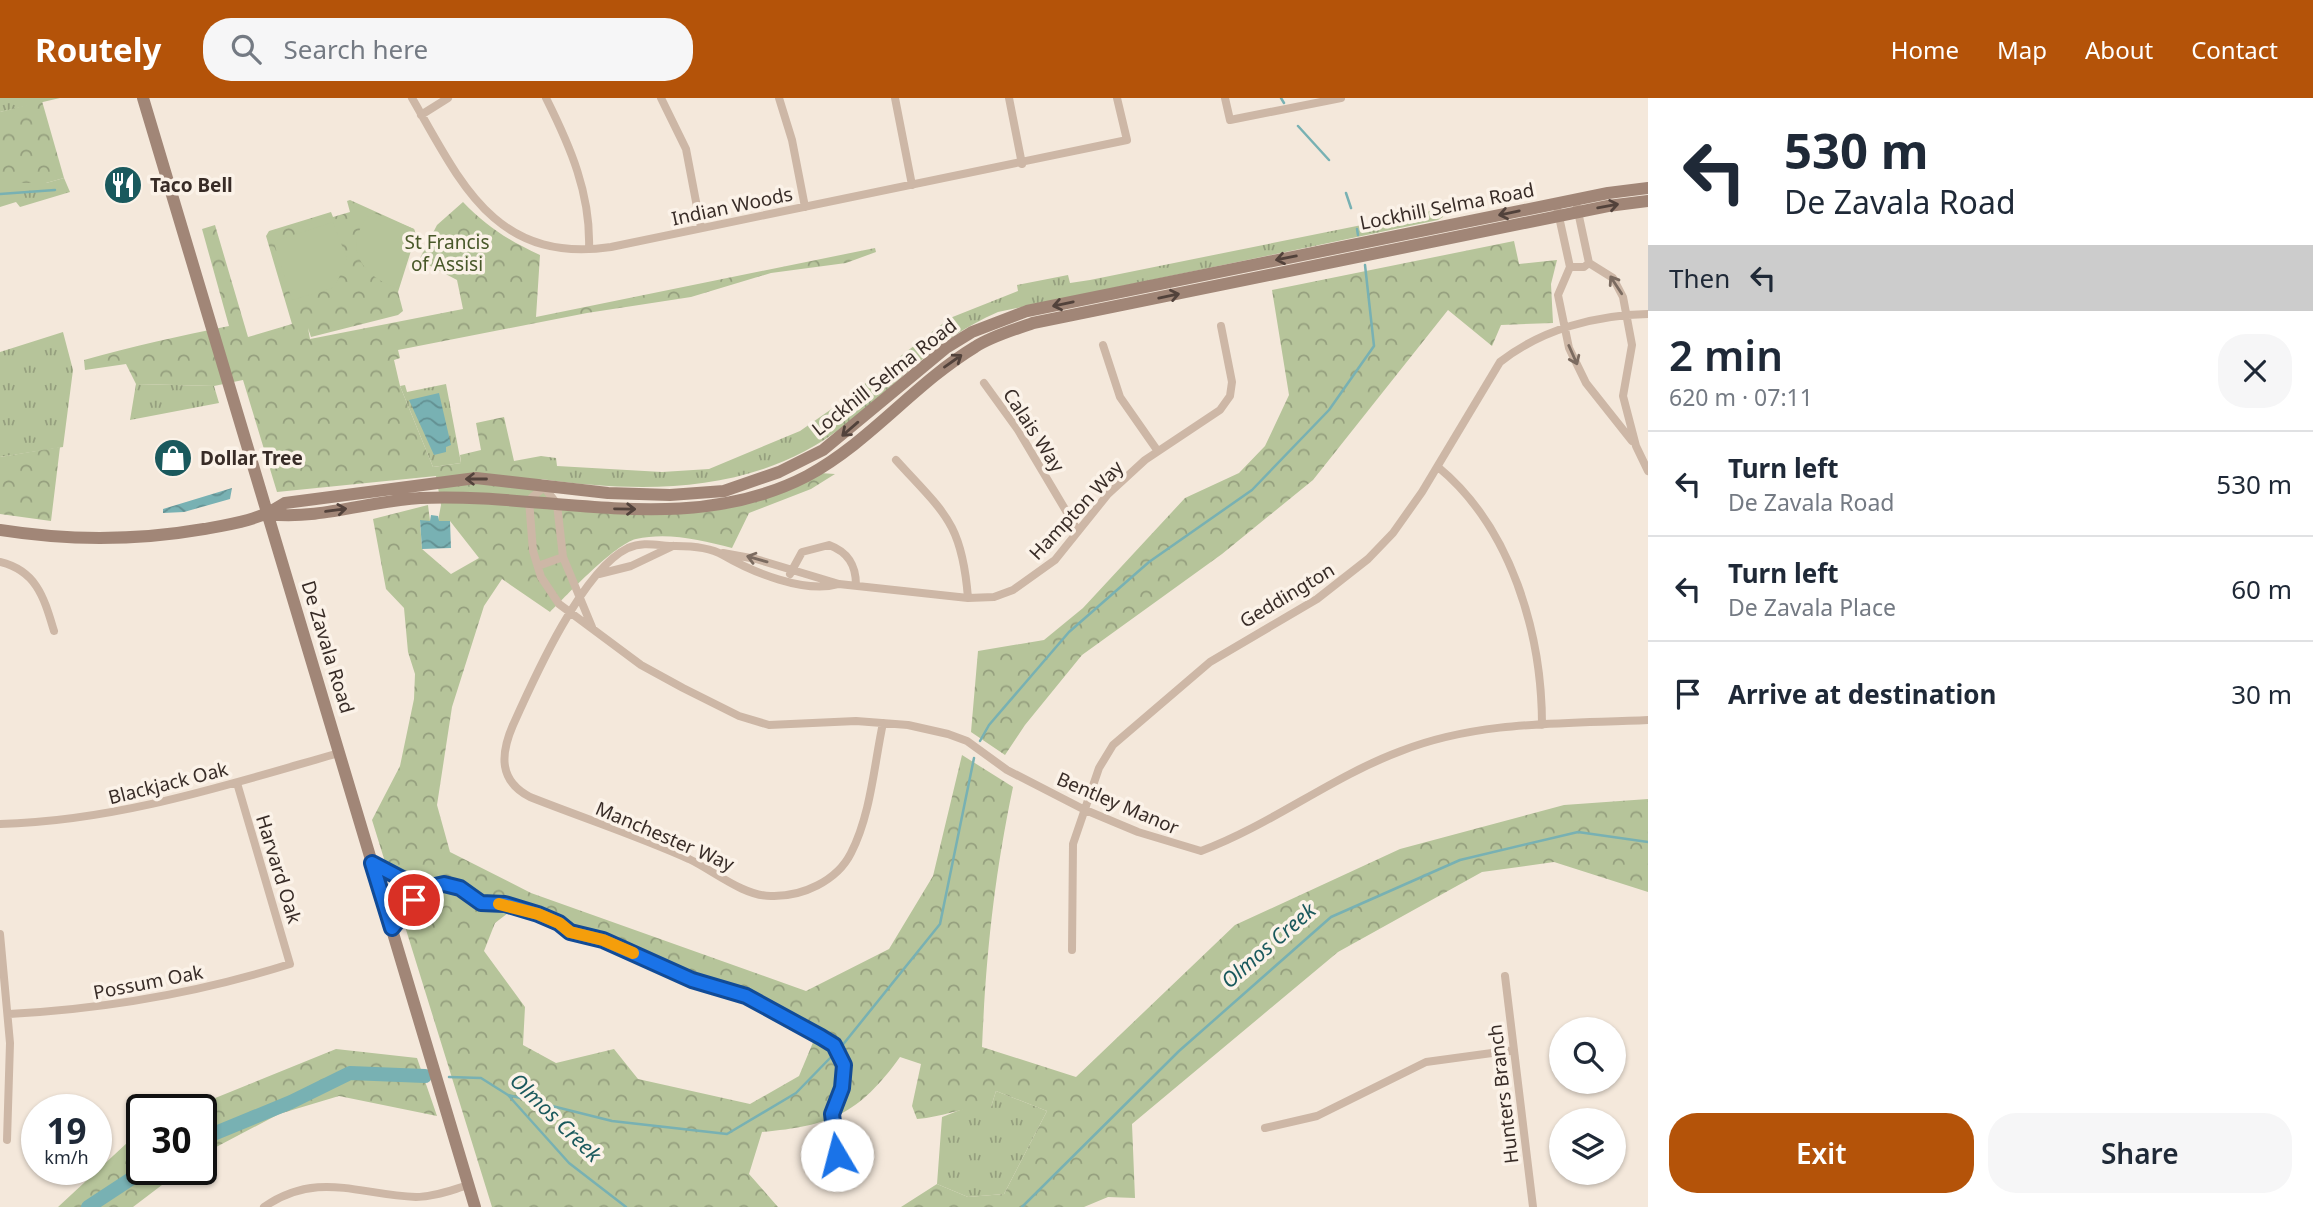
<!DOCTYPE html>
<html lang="en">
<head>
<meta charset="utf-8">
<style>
	body { margin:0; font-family:"Noto Sans",sans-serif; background:#f6f6f7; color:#1f2937; height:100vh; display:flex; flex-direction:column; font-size:26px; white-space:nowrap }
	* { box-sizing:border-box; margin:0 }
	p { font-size:23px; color:#747a83 }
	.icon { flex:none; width:38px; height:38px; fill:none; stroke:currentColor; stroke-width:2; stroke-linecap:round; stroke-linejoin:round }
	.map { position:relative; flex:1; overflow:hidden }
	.details { display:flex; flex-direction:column; background:#fff; width:665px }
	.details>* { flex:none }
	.top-card { background:#fff; color:#1f2937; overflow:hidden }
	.tools { position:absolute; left:1549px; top:919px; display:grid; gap:14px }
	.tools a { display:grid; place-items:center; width:77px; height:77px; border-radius:50%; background:#fff; box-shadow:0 2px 5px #0004; font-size:35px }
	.speed { position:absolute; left:21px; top:996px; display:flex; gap:14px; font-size:35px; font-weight:700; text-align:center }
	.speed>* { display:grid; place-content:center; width:91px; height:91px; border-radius:50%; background:#fff; box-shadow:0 2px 5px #0004; line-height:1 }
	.speed small { font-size:18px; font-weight:400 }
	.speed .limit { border:4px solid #111; border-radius:10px; background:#fff; color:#111 }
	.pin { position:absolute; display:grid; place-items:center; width:60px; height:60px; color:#fff; margin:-30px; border:4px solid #fff; border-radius:50%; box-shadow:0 2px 7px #0007 }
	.me { position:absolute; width:77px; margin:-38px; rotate:352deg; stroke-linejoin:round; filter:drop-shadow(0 0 5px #0008) }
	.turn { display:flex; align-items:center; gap:24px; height:147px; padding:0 21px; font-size:32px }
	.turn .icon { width:91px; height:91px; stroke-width:2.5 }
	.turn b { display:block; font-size:49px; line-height:60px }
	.then { display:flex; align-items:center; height:66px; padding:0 21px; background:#0003; gap:14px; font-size:26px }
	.round { display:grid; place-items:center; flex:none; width:74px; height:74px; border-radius:28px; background:#f6f6f7 }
	.headline { display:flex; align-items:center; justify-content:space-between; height:119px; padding:0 21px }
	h1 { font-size:42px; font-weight:600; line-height:52px }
	.cta { display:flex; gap:14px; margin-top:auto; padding:14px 21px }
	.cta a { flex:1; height:80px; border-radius:28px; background:#b45309; color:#fff; font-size:28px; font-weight:600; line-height:80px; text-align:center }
	.cta a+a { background:#f6f6f7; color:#1f2937 }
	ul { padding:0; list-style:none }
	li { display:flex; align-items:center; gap:21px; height:105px; padding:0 21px; border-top:2px solid #e0e1e3 }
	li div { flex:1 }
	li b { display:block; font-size:26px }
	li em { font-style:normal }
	header { display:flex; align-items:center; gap:42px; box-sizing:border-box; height:98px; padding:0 35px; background:#b45309; color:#fff }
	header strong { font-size:33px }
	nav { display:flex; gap:38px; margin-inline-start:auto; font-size:24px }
	.search { width:490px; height:63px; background:#f6f6f7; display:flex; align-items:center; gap:18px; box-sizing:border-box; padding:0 24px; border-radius:28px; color:#747a83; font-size:26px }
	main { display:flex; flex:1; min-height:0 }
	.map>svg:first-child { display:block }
	.grass { fill:url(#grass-tufts) }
	.forest { fill:url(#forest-crowns); fill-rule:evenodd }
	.pitch { fill:#b6c49a }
	.water { fill:url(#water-waves) }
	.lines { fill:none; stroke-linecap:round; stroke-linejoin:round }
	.stream { stroke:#78b1b3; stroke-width:2.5 }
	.river { stroke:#78b1b3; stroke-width:14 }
	.minor { stroke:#cdb7a6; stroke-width:8 }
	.secondary { stroke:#a18677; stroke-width:12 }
	.oneway { stroke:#52423b }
	.oneway2 { stroke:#7b6b60 }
	.route-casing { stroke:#114b97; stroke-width:18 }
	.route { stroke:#1a73e8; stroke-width:12 }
	.slow { stroke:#f59e0b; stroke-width:12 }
	.labels { text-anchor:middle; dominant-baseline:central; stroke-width:7; stroke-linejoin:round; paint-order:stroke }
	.poi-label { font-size:19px; font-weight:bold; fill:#382c27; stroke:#fbf2e8; text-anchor:start }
	.street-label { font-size:19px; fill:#382c27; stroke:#fbf2e8 }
	.park-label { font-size:19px; fill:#485829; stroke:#fbf2e8 }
	.water-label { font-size:21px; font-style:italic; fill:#1a595d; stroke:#fbf2e8 }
</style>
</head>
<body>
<header>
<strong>Routely</strong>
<div class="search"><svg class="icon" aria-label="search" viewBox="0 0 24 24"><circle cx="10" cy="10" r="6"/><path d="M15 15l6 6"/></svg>Search here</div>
<nav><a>Home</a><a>Map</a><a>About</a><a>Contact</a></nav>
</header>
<main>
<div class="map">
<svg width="1648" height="1109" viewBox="0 0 1648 1109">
	<defs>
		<pattern id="grass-tufts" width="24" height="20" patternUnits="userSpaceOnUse" patternTransform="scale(1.75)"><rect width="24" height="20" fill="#b6c49a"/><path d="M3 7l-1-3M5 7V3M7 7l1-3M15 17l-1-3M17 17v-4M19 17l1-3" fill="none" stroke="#959f7e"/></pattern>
		<pattern id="forest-crowns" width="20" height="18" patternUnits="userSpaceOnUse" patternTransform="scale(1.75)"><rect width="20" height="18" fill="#b6c49a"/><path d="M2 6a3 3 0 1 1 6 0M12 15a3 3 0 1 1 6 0" fill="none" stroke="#959f7e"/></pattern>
		<pattern id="water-waves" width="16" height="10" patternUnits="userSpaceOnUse" patternTransform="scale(1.75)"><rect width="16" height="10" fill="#78b1b3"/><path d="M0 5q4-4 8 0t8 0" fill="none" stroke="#639092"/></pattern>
	</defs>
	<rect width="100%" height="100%" fill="#f4e8db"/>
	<!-- grass -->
	<path class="grass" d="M0,0H60L0,14Z
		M64,80L70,94L20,109L16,104L0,109V85H46Z
		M1441,111L1443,119L1438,122L998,214C932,243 899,285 845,327C757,396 647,396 541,381V358L556,360L557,368L662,374L709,371L800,333L833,310L837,313L856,297L852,292L862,288L950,220L1018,193L1017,187L1068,177L1070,185L1090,182Z
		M63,234L73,272L63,349L0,359V254Z
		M136,286L214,288L219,305L130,322Z
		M446,286L461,365L433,369L400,288L405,287L407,294Z
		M996,993L1047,1013L1004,1096L968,1099L937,1086L942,1019L968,1009H991Z"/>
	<!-- forest -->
	<path class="forest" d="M42,3L64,80L46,85H0V14Z
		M350,102L414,131L416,137L398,194L403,213L398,217L311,239L308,230L310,241L463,211L457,182L419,162L437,127L463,104C486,128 509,143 540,157L536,219L875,150L876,154L846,165L771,175L691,199L587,215L398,252L400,260L394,262L400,288L433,369L461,365L460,357L481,352L476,325L504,319L514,363L541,358V381L567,412L672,416L820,375L835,376L811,391L749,415L732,450C701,442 668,434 636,441C615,446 567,497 550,514L502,481L484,508L452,609L437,707L450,754L531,795L806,893L889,851L933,778L962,657L1013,689C994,780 986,857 982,949L1076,979L1235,827L1400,751L1564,707L1648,701V794L1554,764L1482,774L1338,854L1132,1026L1135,1100L1108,1099L1084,1109H901L937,1086L968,1099L1004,1096L1047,1013L996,993L991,1009C963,1008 944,1019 917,1021L912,1008L921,966L900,959C859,1016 830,1028 762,1034L749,1076L778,1109H492L372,722L400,668L414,601L415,576L408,554L404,510L386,491L373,421L428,407L430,423H420L422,451L451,476L479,460L450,423H438L441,407L436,378L277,394L243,282L214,288L136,286L126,266L85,272L84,262C133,248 180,238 229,228L202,131L215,127L248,239L292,226L266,138L269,133L331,114L333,119L350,114L347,103ZM520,806L564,823L575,831L598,834L682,871L742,892L819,930L799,978L750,1006L638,981L614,951L556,965L523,947L525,909L484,853L495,825Z
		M1514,143L1519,166L1557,162L1551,186L1553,225L1501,227L1492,248L1448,212L1313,382L1222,456L1082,557L1025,627L1005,657L971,634L978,553L1044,542L1083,510L1185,400L1239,375L1265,348L1289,297L1272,192Z
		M60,349L51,423L0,416V359Z
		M336,951L417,960L437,1018L339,998L279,1016L201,1057V1012L188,1011Z
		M142,1031V1071H183L133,1109H58Z"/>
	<!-- pitch -->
	<path class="pitch" d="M372,114L414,131L416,137L397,190C360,178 341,146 372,114Z
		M333,124L347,161L335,189L292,202L275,148L278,142Z
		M440,135L465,148L459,160L434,147Z
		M433,150L458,163L452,175L427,162Z"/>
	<!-- water -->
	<path class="water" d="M439,295L451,347L446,349V354L434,357L409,302Z
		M232,390L230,401L184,414L163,415V411Z
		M431,417L438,418L439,423H450L451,450L422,451L420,422L430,423Z"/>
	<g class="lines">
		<!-- stream -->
		<path class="stream" d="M1281,0L1284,5
			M1298,28L1329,62
			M1346,95L1351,110
			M0,96L55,92
			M1357,131L1358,137
			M980,643L989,627L1069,534L1149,464L1252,392L1329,312L1374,248L1365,167
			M841,949L940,826L974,660
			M449,979L481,980L508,997L569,1065L626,1109
			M508,997L612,1023L727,1036L796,995L833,957
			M1022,1109L1179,953L1331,819L1460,762L1578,734L1648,744"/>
		<!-- river -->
		<path class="river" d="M201,1041L291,1004L350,975L425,978
			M88,1109L146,1071"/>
		<!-- minor -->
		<path class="minor" d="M412,0C461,85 495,166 611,149L1127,42L1117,0
			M546,0C570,48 591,96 589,151
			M661,0L686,51L701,130
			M779,0L792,42L805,109
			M895,0L912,87
			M1009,0L1022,66
			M1225,0L1230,22L1341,0
			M421,17L448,0
			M1556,105L1570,169L1558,197L1569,250L1586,285L1632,343
			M1577,109L1589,165L1613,180L1623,199L1632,247L1623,298L1636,348L1648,373
			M1570,169H1584L1589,165
			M1103,247L1120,299L1157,352
			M984,285L1018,332L1078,433
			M896,362C944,415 962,424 968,500
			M1438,369C1511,429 1542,535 1542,627
			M723,455L756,461L839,486L968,500L994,499L1013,492L1055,462L1108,396L1145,362L1220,312L1230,298L1232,284L1221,228
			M0,464C37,473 44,500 54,533
			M538,468L563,459
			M599,476L631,468L673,448
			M790,476L802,454L829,447C848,454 856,467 856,487
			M839,486C805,496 752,474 723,457C709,449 691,448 676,448C659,448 644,443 628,450C582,472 534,580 513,627C500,657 499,683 530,699C583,720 638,738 689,761C714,773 743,798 771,798C802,799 837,783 851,755C871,716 874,667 883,625
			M592,529L563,459L557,406L544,389L529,402L533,453L541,479L559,506L641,567L683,590L739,618L769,627L856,623L908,627L948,636L967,643L1007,672L1083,711L1138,734L1201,753C1271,727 1331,679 1401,653C1480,622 1565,626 1648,622
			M0,726C117,723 227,687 339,655
			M373,766L410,785L426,790L445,786L460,790L481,805L505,806L538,816L560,825L570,834L603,842L692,882L746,898L821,939L834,947L844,966L842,990L832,1016L837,1057
			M392,830L426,790
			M0,836L10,945L7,1042
			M1072,852L1073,746L1099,670L1113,647L1210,564L1317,501L1368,461L1393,435L1422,394L1500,264C1542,231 1596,217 1648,216
			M1505,878L1533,1109
			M9,916C105,911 198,895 290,866L237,685
			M1265,1030L1317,1018L1426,964L1514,952
			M264,1109C317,1072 359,1097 416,1099C434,1099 451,1092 469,1087"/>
		<!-- secondary -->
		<path class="secondary" d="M143,0L475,1109
			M268,416C319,422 369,403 420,400C549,394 686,441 807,378C870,344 914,286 975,249C992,238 1014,232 1033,225L1608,108L1648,103
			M0,432C69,443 135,443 204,431C233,426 260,422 285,405L476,380L608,395L670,397L724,393L779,374L823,352L946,250L972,234L1027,213L1608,95L1648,90"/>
	</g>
	<!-- one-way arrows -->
	<defs><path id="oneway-shaft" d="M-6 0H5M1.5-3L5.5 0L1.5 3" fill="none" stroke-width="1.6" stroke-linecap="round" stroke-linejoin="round" transform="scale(1.75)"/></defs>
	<g class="oneway">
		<use href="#oneway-shaft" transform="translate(1608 108) rotate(-10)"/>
		<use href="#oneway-shaft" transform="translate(1509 115) rotate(168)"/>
		<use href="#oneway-shaft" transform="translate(1286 160) rotate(169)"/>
		<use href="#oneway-shaft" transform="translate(1169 198) rotate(-12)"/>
		<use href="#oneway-shaft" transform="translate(1063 206) rotate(168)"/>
		<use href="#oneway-shaft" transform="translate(953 263) rotate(-35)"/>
		<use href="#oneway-shaft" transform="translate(850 331) rotate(139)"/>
		<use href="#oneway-shaft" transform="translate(476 381) rotate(180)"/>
		<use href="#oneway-shaft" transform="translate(625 411) rotate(1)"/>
		<use href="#oneway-shaft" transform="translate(336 412) rotate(-8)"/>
	</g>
	<g class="oneway2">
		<use href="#oneway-shaft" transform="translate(1616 187) rotate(-123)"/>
		<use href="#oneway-shaft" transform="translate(1573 257) rotate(66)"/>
		<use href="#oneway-shaft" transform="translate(757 461) rotate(-164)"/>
	</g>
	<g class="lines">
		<defs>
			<path id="route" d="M414,802L392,830L372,765L410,785L426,790L444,786L460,790L481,805L505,806L538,816L559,825L570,834L603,842L692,882L746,898L821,939L834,947L844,967L842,990L832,1016L837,1057"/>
		</defs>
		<!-- route casing -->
		<use href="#route" class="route-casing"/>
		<!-- route -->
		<use href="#route" class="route"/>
		<!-- slow -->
		<path class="slow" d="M499,806L538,816L559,825L570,834L603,842L633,855"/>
	</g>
	<!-- icons -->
	<defs>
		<symbol id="restaurant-disc" viewBox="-11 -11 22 22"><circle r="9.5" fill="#1a595d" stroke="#fbf2e8"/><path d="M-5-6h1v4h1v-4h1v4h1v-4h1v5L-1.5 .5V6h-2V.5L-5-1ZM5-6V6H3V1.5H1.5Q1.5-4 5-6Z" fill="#fff"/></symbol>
		<symbol id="shop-disc" viewBox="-11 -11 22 22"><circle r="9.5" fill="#1a595d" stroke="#fbf2e8"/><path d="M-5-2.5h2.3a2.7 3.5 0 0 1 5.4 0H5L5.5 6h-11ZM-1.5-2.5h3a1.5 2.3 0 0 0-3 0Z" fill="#fff"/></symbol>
	</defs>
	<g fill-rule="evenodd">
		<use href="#restaurant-disc" x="101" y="65" width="44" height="44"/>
		<use href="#shop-disc" x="151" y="338" width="44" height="44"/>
	</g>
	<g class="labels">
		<!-- poi labels -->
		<g class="poi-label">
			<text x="150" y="87">Taco Bell</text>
			<text x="200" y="360">Dollar Tree</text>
		</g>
		<!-- street labels -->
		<g class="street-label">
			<text transform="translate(732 108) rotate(-12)">Indian Woods</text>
			<text transform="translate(1447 108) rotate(-11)">Lockhill Selma Road</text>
			<text transform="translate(884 279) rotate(-38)">Lockhill Selma Road</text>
			<text transform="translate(1034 332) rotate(57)">Calais Way</text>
			<text transform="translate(1076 412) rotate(-47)">Hampton Way</text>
			<text transform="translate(1287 497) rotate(-31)">Geddington</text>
			<text transform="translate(328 549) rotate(73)">De Zavala Road</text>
			<text transform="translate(168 685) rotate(-14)">Blackjack Oak</text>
			<text transform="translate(1118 705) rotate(23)">Bentley Manor</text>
			<text transform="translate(665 738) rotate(23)">Manchester Way</text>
			<text transform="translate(279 771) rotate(73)">Harvard Oak</text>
			<text transform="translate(148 884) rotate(-11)">Possum Oak</text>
			<text transform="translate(1503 996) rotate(-97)">Hunters Branch</text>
		</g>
		<!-- park labels -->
		<g class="park-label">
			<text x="447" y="144">St Francis<tspan x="447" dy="22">of Assisi</tspan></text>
		</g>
		<!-- water labels -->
		<g class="water-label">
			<text transform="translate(1268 847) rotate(-41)">Olmos Creek</text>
			<text transform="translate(556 1019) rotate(44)">Olmos Creek</text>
		</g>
	</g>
</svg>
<div class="tools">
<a><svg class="icon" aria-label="search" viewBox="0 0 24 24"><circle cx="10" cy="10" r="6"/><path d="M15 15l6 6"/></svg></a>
<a><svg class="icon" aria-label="layers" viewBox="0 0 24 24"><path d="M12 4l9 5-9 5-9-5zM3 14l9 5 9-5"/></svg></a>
</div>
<div class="speed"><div>19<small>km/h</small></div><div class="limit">30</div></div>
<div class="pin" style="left:414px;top:802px;background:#d93025"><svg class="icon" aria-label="arrive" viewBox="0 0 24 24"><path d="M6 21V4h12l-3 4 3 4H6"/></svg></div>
<svg class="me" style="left:837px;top:1057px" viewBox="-20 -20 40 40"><circle r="19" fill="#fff"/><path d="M0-13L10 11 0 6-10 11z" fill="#1a73e8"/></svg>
</div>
<section class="details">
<div class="top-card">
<div class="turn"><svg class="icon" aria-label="left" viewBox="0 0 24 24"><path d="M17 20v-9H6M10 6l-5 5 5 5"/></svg><div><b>530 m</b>De Zavala Road</div></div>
<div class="then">Then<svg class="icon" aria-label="left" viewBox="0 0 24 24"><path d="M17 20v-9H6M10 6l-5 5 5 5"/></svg></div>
</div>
<div class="headline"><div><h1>2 min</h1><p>620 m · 07:11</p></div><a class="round"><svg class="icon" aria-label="close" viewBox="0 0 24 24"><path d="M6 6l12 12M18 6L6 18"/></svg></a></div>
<ul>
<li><svg class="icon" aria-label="left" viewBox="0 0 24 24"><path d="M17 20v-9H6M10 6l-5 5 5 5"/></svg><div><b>Turn left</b><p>De Zavala Road</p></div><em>530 m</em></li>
<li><svg class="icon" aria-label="left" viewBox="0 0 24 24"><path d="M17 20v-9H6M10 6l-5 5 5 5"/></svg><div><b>Turn left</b><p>De Zavala Place</p></div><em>60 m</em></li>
<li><svg class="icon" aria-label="arrive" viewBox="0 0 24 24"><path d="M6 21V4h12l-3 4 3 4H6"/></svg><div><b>Arrive at destination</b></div><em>30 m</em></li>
</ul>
<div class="cta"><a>Exit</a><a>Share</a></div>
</section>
</main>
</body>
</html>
